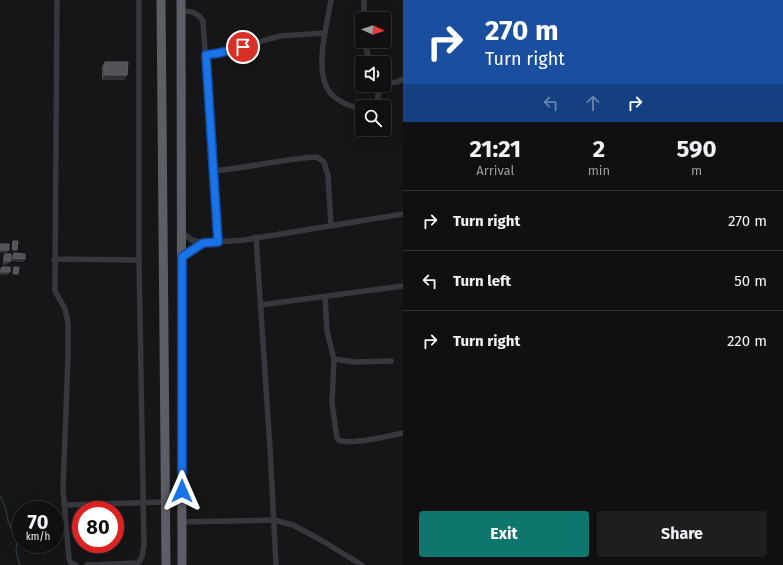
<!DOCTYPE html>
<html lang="en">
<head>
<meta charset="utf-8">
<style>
	body { margin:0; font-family:"Fira Sans",sans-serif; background:#1e1e20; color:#f1f3f6; height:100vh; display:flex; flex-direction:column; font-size:15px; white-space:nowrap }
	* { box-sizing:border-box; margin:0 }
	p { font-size:13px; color:#9c9d9f }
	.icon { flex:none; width:22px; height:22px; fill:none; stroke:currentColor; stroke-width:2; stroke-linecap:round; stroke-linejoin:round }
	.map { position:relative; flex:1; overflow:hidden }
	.panel { display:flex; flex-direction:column; background:#101012; width:380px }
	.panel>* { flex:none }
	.guide { background:#1a4fa0; color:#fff; overflow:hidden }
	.needle { width:26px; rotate:93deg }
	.tools { position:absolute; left:355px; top:12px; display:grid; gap:8px }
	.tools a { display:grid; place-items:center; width:36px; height:36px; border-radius:4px; background:#101012; box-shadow:0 4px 16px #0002,0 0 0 1px #303032; font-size:20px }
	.speed { position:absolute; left:12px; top:501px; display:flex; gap:8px; font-size:20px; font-weight:700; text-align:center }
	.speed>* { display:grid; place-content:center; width:52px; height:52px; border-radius:50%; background:#101012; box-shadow:0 4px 16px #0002,0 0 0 1px #303032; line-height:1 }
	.speed small { font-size:10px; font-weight:400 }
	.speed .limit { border:6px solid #d22; background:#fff; color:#111 }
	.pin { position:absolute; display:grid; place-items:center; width:34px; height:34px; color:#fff; margin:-17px; border:2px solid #fff; border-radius:50%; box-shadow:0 1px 4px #0007 }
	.me { position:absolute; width:44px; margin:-22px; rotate:0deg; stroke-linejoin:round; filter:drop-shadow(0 0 3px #0008) }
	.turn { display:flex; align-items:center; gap:14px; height:84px; padding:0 16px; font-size:18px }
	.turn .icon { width:52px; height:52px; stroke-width:2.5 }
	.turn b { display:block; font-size:28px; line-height:34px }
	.lanes { display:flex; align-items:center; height:38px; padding:0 16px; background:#0003; justify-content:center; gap:20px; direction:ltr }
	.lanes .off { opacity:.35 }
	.eta { display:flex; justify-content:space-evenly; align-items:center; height:68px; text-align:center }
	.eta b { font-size:24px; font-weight:700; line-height:28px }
	.primary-button { display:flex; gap:8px; margin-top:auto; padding:8px 16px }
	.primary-button a { flex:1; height:46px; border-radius:4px; background:#0f766e; color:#fff; font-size:16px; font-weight:700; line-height:46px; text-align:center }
	.primary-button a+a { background:#1e1e20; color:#f1f3f6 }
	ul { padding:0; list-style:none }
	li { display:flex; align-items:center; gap:12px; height:60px; padding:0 16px; border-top:1px solid #303032 }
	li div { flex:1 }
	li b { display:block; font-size:15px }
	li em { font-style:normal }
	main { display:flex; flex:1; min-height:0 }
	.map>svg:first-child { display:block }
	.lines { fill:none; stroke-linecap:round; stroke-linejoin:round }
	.stream { stroke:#2c353c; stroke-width:1.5 }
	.minor { stroke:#37383d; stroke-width:5.5 }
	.trunk { stroke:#5b5e65; stroke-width:9 }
	.wall { fill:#47494d }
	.shaded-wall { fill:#2f3033 }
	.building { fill:#525359; stroke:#5f6168 }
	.route-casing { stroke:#114b97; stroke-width:10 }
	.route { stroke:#1a73e8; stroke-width:7 }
</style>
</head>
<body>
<main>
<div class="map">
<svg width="403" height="565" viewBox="0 0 403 565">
	<rect width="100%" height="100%" fill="#161618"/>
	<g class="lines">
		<!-- stream -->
		<path class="stream" d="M0,496L5,506L8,521L17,542L16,552L20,565"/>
		<!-- minor -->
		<path class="minor" d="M57,0L55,280V291L65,309L68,323V357L63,489L69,559L71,563L76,565
			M331,0C327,25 316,62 326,86C332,100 349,106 362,109
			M181,11C191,11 197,12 203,21L218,242
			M364,19V0
			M364,41L370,63
			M206,55L219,53L280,36L325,33
			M384,83L397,82L403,79
			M375,107L377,105L379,85
			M213,171C248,168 282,159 317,157L324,162L328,176L331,225
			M181,232L192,240L203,243L244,240L403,214
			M256,237L270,448L276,565
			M182,257L203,243
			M54,259L139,260
			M325,297L327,331L334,359L332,403L337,438C339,440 339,441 342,441C354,444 390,436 403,433
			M260,305L403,286
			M334,359L355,362L391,361
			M64,505L165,502
			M181,522L274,520L293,525L321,540L362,565
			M87,565L138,563L142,557L144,546L139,260V0"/>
		<!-- trunk -->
		<path class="trunk" d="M161,0L166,565
			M181,0L182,565"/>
	</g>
	<!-- wall -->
	<path class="wall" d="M105,62L127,75L124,80H102V66Z
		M13,241L17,250L16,251H12V243Z
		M14,253L23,262L12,261V257Z
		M5,254L11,261L8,264L3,265V257Z
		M2,267L10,272L7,275H0V269Z"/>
	<!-- shaded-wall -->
	<path class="shaded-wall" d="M105,75H127L124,80H102Z
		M13,249L17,250L16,251H12Z
		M0,250H9L7,253H0Z
		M14,258L25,259L23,262L12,261Z
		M5,261H11L8,264L3,265Z
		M2,272H10L7,275H0Z
		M13,273L18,274L17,275H12Z"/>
	<!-- building -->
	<path class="building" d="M105,62H128L127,75H105Z
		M13,241H18L17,250L13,249Z
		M0,244H9V250H0Z
		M14,253L25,254V259L14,258Z
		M5,254H11V261H5Z
		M2,267H10V272H2Z
		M14,267H19L18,274L13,273Z"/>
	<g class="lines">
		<defs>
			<path id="route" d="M182,491V257L203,243L218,242L206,55L219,53L243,47"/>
		</defs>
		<!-- route casing -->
		<use href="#route" class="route-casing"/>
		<!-- route -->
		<use href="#route" class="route"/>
	</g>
</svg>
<div class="tools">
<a><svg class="needle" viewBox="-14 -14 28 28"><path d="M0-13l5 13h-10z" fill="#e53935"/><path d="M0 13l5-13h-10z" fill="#9c9d9f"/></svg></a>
<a><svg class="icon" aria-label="sound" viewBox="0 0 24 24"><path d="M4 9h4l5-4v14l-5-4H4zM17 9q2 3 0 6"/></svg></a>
<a><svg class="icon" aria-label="search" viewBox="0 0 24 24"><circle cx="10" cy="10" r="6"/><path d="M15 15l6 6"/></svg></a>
</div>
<div class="speed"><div>70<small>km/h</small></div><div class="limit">80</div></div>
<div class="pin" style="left:243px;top:47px;background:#d93025"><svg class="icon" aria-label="arrive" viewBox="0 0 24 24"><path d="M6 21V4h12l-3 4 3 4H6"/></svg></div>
<svg class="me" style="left:182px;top:491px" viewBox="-20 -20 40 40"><path d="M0-17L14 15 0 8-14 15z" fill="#1a73e8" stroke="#fff" stroke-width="4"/></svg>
</div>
<section class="panel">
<div class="guide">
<div class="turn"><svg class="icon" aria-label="right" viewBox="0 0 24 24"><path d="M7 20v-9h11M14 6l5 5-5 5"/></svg><div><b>270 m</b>Turn right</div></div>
<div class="lanes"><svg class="icon off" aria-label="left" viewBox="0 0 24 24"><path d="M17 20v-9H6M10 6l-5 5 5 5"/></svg><svg class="icon off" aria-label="ahead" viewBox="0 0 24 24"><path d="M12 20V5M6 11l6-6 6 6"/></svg><svg class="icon" aria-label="right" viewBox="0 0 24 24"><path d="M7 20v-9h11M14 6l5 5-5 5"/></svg></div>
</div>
<div class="eta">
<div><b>21:21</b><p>Arrival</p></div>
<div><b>2</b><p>min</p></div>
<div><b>590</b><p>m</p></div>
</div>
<ul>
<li><svg class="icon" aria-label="right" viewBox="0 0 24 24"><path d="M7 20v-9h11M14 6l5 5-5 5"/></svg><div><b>Turn right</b></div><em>270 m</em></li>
<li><svg class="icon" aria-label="left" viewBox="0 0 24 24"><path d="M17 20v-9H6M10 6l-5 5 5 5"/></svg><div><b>Turn left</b></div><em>50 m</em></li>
<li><svg class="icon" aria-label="right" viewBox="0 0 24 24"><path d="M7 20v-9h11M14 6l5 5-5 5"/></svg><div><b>Turn right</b></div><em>220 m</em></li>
</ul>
<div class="primary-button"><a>Exit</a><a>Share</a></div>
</section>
</main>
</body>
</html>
